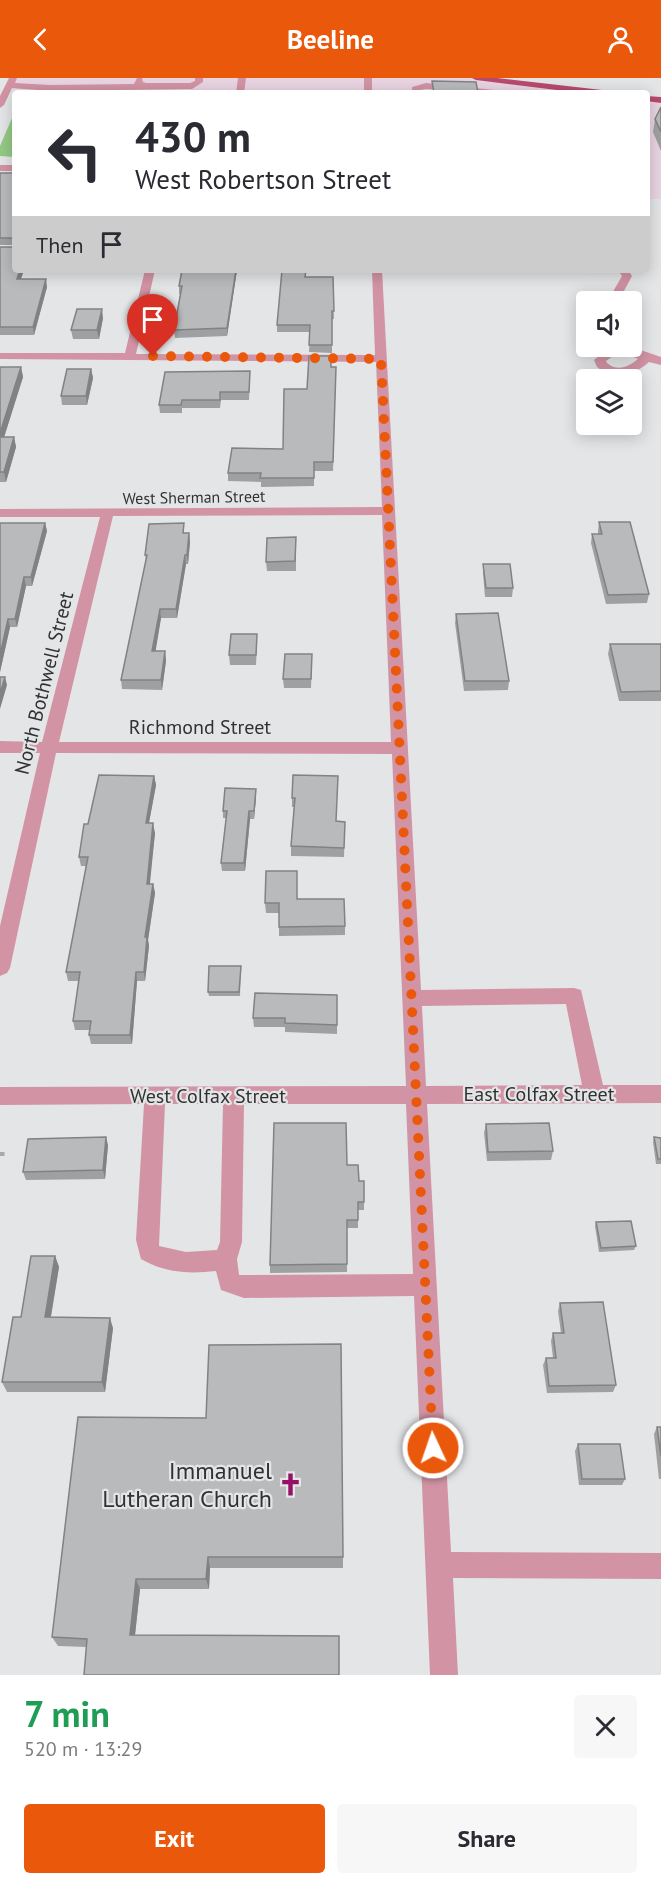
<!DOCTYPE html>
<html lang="en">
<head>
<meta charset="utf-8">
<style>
	body { margin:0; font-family:"PT Sans",sans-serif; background:#f7f7f7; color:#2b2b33; height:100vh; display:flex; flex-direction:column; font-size:22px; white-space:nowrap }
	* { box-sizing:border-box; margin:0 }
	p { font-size:20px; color:#7c7c81 }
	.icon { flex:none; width:33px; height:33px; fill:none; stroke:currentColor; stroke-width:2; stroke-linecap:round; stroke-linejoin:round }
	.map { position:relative; height:1597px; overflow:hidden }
	.details { display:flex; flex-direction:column; background:#fff; flex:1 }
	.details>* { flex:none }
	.hud { position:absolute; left:12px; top:12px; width:638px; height:183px; border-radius:6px; box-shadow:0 3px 15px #0003; background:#fff; color:#2b2b33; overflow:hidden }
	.buttons { position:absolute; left:576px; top:213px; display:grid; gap:12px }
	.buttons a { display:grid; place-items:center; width:66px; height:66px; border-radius:6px; background:#fff; box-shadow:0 3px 15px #0003; font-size:30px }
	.pin { position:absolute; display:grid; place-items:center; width:51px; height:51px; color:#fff; margin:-62px -26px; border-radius:50% 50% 50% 0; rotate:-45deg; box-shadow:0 0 6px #0007 }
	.pin .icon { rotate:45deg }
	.me { position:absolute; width:66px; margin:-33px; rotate:357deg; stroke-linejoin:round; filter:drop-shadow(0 0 4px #0008) }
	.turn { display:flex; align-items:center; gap:21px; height:126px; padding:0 24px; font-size:27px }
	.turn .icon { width:78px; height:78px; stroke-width:2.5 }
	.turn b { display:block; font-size:42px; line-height:51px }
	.then { display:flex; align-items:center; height:57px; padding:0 24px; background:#0003; gap:12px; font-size:22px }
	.round { display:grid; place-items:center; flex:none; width:63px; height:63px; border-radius:6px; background:#f7f7f7 }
	.head { display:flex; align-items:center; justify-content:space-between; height:102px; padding:0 24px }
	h1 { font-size:36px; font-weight:800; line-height:45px; color:#1e9e55 }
	.action { display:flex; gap:12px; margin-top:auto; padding:12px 24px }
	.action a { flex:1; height:69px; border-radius:6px; background:#ea580c; color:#fff; font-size:24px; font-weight:800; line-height:69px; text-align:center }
	.action a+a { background:#f7f7f7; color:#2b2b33 }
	header { display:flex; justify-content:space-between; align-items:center; height:78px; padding:0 24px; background:#ea580c; color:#fff; font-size:27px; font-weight:800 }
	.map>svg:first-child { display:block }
	.commercial { fill:#e9d4e2 }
	.green { fill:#94c985 }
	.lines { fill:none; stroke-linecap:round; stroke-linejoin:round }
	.path { stroke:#a7a8a9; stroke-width:4; stroke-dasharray:4.5 4.5; stroke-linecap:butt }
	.minor { fill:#d294a4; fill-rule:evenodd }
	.major { fill:#b84a6d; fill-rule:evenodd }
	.wall { fill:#9fa0a2 }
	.shaded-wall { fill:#828284 }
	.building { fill:#b9babc; stroke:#828284; stroke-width:1.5 }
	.route { stroke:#ea580c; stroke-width:10; stroke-dasharray:0 18 }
	.labels { text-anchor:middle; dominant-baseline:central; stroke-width:4.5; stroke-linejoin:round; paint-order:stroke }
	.far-street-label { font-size:16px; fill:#303131; stroke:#e4e5e7 }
	.street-label { font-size:20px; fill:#303131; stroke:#e4e5e7 }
	.near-poi-label { font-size:24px; fill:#303131; stroke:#e4e5e7; text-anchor:end }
</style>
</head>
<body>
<header><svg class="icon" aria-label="back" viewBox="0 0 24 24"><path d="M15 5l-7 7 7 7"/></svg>Beeline<svg class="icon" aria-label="person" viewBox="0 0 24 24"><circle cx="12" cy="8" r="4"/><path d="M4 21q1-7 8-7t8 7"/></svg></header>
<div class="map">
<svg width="661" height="1597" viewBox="0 0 661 1597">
	<rect width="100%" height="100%" fill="#e4e5e7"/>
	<!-- commercial -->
	<path class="commercial" d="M13,0H476L602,15H213L212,13L7,11Z
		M647,20L661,22V121H647Z"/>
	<!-- green -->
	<path class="green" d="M23,13H213L212,15H22Z
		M15,33V79L0,78V68Z"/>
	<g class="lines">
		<!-- path -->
		<path class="path" d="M0,1076H6"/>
		<!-- minor -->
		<path class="minor" d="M9,0H17L15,5L50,7L134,6L137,0H142L143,4L146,5H190L195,3V0H203V4L192,11L50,13L12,10L4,27L0,30V18Z
			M238,0H246L244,15H236Z
			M364,0H372V15H364Z
			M426,5L494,12L498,15L426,11L420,12V15H412V9Z
			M0,87H15V93H0Z
			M145,192H155L136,276L375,277L372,192H382L421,912L574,910L581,912L603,1007H661V1025L427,1026L451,1474L661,1475V1501L453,1500L458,1597H430L414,1218L244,1220L221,1212L216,1193C189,1196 165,1195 141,1181L136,1162L144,1026L0,1027V1009L406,1008L392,676L56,675L10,890L7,895L0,898V848L40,675H0V663L42,664L100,439H0V431L382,429L376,284L0,281V275H125ZM382,437L391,664H59L113,438ZM566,926L582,1007L426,1008L422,928ZM165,1026H223L220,1164L217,1172L186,1174L159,1168ZM244,1026H406L413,1196L239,1197L237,1181L242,1164Z
			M618,192H628L632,198L618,224H607L622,198Z
			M611,268H629L661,279V287L649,284C633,298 614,302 597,289L594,282ZM620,273L638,281C628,289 618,294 607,285L606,283Z"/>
		<!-- major -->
		<path class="major" d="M472,0H497L602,12L606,15H581L476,2Z
			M646,18L661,19V25L646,23Z"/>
	</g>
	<!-- wall -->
	<path class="wall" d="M661,29V73L653,54L655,41Z
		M0,95H15V167H0Z
		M0,169L15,192H24L21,201L47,209L34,257H0Z
		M66,192H96V194H67Z
		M182,192H237L227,258L175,260L174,252L180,216H179V208Z
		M306,199H333L334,241H332V275L309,274L310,254H277V247Z
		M103,240L99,261H73L71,252Z
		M0,289H21L23,299L4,359H14L16,369L6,404H0Z
		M331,289H336L333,393H314V408L261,409V404L228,403V395L283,371L307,311Z
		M91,291L93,300L87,327H62L61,318Z
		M250,301L249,322H221L220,330H182V335H160L159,327Z
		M599,444L649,516L647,525L606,526L591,465L592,456H598V453Z
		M0,445H45L47,453L32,508H26L17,549H10L0,594Z
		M185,455H189L190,464L188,486H186L177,540H161L155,573H165L166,583L162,612L122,611L121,602L146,482L145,477Z
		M296,459V493H267L266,484Z
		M483,486L513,510L512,519H485L483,495Z
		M456,536L509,603L508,612L464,613L455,545Z
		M257,566L256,587H230L229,577Z
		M610,566H661V623H619L608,576Z
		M312,585L311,610H284L283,601Z
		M293,697L336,743L345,744L344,779L291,778V768L294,729H292V720Z
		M154,698L156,707L149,745L155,755L149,806H153L155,815L148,862L149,868L145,903H137L132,966H91L89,957L90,952H75L73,943L79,903H68L66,894L86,788H81L79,779L88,746Z
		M256,719L254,741H250L245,793H222L221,785L226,740H223V733Z
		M297,821L345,848V857L279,858V835H266L265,825Z
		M241,888L240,918H209L208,914Z
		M337,917V956L285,954V949H254L253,940Z
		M486,1046L553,1073L551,1082L487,1083L484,1055Z
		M654,1059L661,1060V1086H656L653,1064Z
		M108,1067L105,1101L26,1102L23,1094Z
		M347,1087L359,1103L364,1124V1132H358V1150H347V1194L270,1195V1187Z
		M596,1144L636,1168L634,1172L599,1174L595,1148Z
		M55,1178L59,1189L51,1239L113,1250L105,1314H7L2,1304L21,1239Z
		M560,1225L616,1307L613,1314L547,1315L543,1287L546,1280H553L551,1263L553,1255H561L558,1233Z
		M78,1339L343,1479V1490H210L209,1511H140L135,1557L87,1569L58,1568L52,1559Z
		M657,1349H661V1401H659L654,1356Z
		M578,1366L625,1401L622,1407H579L575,1373Z"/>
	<!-- shaded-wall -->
	<path class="shaded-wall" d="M20,192H24L18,209L17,201Z
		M236,192H237L227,258V250Z
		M46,201L47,209L34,257L33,249Z
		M102,231L103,240L99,261L97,252Z
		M21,289L23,299L1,369L0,355Z
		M91,291L93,300L87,327L86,318Z
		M14,359L16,369L6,404L4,394Z
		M45,445L47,453L32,508L31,499Z
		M189,455L190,464L188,486L187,477Z
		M185,477L186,486L177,540L176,531Z
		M24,499L26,508L17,549L15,541Z
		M160,531L161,540L154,583L152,573Z
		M8,541L10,549L0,594V577Z
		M165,573L166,583L162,612L161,602Z
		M5,599L7,607L0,631V616Z
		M154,698L156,707L147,755L146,745Z
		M256,711V719L254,741V733Z
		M249,733L250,741L245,793L244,785Z
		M153,745L155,755L149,815L147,806Z
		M153,806L155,815L148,862L149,868L145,903L144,894L145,859Z
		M136,894L137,903L132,966L130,957Z
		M106,1059L108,1067L105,1101L103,1092Z
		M55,1178L59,1189L49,1249L45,1239Z
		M110,1240L113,1250L105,1314L102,1304Z
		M208,1479L210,1490L209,1511L206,1501Z
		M136,1501L140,1511L134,1566L130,1557Z"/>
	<!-- building -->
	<path class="building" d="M432,3L476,4L478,15H434Z
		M661,29V54L655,41Z
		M0,95H15V160H0Z
		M0,169H15V192H20L17,201H46L33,249H0Z
		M182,192H236L227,250L174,252L182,208H179Z
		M282,192H306L305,199H333L334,233H332V267H309L310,247H277Z
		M77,231H102L97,252H71Z
		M309,278H331V289H336L333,384H314V400H260L261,395H228L232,370L283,371L284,311H307Z
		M0,289H21L0,355Z
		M67,291H91L86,318H61Z
		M250,293L249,314H220V322H182L181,327H159L165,294Z
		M0,359H14L4,394H0Z
		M599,444H630L649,516L608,517L592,456H602Z
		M0,445H45L31,499H24L15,541H8L0,577Z
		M184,445L183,455H189L187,477H185L176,531H160L152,573H165L161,602H121L147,477H145L149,446Z
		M296,459L295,483L266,484L267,460Z
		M483,486H510L513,510H486Z
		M498,535L509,603H465L456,536Z
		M231,556H257L256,577H229Z
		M610,566H661V613L621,614Z
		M285,576H312L311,601H283Z
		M0,599H5L0,616Z
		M99,697L154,698L146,745H153L147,806H153L145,859H147L144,894H136L130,957H89L91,943H73L80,894H66L88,779H79L84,746H88Z
		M293,697L338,698L336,743L345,744L344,770L291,768L295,720H292Z
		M225,710L256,711L254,733H249L244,785H221L227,733H223Z
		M266,793H297V821H344L345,848L279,849V825H265Z
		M209,888H241L239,914H208Z
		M255,915L337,917V947L285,945V940H253Z
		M274,1045H346L347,1087H358L359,1103H364V1124H358V1142H347V1186L270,1187Z
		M549,1045L553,1073L488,1074L486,1046Z
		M106,1059L103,1092L23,1094L28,1061Z
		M654,1059L661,1060V1081H658Z
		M631,1143L636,1168L601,1170L596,1144Z
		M31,1178H55L45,1239L110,1240L102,1304H2L13,1239H21Z
		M603,1224L616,1307L549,1308L546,1280H556L553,1255H564L560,1225Z
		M341,1266L343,1479H208L206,1501H136L130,1557L339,1558V1597H84L87,1561L52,1559L78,1339L206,1340L209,1267Z
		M657,1349H661V1378Z
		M578,1366H620L625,1401H582Z"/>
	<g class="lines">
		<!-- route -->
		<path class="route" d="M153,278L381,281L433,1370"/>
	</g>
	<!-- icons -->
	<defs>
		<symbol id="church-bare" viewBox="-9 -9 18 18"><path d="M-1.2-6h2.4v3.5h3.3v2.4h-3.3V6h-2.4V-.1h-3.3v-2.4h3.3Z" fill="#961067" stroke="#e4e5e7" stroke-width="2.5" paint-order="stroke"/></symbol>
	</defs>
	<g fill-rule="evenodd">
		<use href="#church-bare" x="274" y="1390" width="33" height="33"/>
	</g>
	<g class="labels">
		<!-- far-street labels -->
		<g class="far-street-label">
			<text transform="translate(194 419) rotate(-1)">West Sherman Street</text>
		</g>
		<!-- street labels -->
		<g class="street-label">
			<text transform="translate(44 605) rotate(-76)">North Bothwell Street</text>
			<text x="200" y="649">Richmond Street</text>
			<text x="539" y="1016">East Colfax Street</text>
			<text x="208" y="1018">West Colfax Street</text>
		</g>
		<!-- near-poi labels -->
		<g class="near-poi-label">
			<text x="272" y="1392">Immanuel<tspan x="272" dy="28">Lutheran Church</tspan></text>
		</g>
	</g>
</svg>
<div class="buttons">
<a><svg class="icon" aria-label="sound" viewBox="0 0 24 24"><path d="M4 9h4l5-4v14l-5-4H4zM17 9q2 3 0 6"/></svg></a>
<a><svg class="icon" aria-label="layers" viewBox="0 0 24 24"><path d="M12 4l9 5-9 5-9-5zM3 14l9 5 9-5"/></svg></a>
</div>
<div class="pin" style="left:153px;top:278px;background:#d93025"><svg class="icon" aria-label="arrive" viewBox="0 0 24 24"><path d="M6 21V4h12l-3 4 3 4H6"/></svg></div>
<svg class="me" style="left:433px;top:1370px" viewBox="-20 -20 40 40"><circle r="17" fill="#ea580c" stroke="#fff" stroke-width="3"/><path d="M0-11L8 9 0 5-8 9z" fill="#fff"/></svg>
<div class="hud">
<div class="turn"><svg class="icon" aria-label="left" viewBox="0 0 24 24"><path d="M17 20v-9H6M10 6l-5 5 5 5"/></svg><div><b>430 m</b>West Robertson Street</div></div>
<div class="then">Then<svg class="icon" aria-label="arrive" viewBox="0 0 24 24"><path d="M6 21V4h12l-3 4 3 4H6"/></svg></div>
</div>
</div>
<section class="details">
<div class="head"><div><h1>7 min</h1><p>520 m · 13:29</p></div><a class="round"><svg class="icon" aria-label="close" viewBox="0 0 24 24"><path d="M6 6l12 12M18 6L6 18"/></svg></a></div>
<div class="action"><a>Exit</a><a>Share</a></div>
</section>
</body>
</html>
